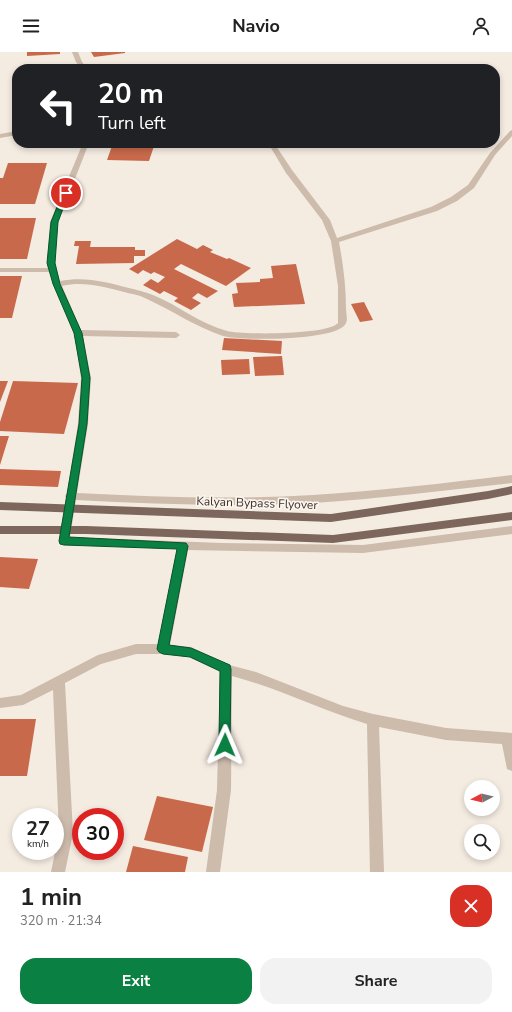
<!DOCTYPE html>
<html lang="en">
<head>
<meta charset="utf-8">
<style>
	body { margin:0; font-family:"Nunito Sans",sans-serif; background:#f2f2f2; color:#222; height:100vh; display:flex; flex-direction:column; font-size:15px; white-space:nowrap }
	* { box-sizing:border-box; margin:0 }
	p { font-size:13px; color:#767676 }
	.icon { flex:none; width:22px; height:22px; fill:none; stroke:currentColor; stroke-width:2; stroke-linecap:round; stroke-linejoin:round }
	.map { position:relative; height:820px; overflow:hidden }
	.sheet { display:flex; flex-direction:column; background:#fff; flex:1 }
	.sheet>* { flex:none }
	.hud { position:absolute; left:12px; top:12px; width:488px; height:84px; border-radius:16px; box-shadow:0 2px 6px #0003; background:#202124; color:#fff; overflow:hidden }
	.needle { width:26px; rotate:263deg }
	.controls { position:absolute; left:464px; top:728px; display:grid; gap:8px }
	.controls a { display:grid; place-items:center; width:36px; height:36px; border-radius:50%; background:#fff; box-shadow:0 2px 6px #0003; font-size:20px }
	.speed { position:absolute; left:12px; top:756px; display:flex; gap:8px; font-size:20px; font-weight:700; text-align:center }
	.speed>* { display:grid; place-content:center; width:52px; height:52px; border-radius:50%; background:#fff; box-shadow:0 2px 6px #0003; line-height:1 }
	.speed small { font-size:10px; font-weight:400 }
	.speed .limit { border:6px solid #d22; background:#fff; color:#111 }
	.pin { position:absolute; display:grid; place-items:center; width:34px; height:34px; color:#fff; margin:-17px; border:2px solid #fff; border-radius:50%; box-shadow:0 1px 4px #0007 }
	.me { position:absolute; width:44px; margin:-22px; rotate:1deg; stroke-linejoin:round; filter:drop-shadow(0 0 3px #0008) }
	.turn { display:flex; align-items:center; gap:14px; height:84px; padding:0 20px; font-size:18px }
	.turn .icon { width:52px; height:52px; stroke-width:2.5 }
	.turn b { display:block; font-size:28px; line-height:34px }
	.round { display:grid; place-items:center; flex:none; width:42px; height:42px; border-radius:16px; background:#f2f2f2 }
	.head { display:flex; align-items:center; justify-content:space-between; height:68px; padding:0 20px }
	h1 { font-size:24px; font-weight:700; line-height:30px }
	.cta { display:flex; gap:8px; margin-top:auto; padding:8px 20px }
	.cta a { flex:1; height:46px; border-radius:16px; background:#0b8043; color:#fff; font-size:16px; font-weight:700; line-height:46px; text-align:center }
	.cta a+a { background:#f2f2f2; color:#222 }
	header { display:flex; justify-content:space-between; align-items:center; height:52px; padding:0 20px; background:#fff; font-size:18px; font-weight:700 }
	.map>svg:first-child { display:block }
	.building { fill:#c8694b }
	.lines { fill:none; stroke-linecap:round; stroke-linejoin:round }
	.street { fill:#cdbbac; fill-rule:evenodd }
	.primary { fill:#7d675c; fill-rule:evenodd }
	.route { fill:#0b8043; stroke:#07532c }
	.labels { text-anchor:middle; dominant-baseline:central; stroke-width:3.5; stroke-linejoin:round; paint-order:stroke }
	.street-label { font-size:12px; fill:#3b302b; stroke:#fbf5ee }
</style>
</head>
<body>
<header><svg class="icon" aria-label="menu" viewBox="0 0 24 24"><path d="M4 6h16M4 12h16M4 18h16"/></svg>Navio<svg class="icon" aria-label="person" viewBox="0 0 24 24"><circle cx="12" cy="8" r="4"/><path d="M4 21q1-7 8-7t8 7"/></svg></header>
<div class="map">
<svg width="512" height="820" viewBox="0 0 512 820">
	<rect width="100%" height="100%" fill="#f4ebe1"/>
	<!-- building -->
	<path class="building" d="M27,0H60V2L27,4Z
		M91,0H125V1L94,5Z
		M113,91H155L149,109L107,108Z
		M8,111H47L35,152H0V126H3Z
		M0,166H36L27,207H0Z
		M177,187L197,197L203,193L213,198L210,200L227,207L229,206L251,216L226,234L181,212L174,217L218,239L207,246L198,241L192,246L201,251L191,258L174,249L178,246L164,239L160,242L143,233L151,227L158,231L165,225L154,220L151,222L143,218L138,222L129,217Z
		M75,189H91L90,195H135V198H145V204H134V211L76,212L79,194H74Z
		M296,212L305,252L234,255L232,242L238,241L236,231L260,230V227L273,226L271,214Z
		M0,224H22L12,266H0Z
		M364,250L373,268L360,270L351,252Z
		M224,286L282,289L281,302L222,298Z
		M282,304L284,323L255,324L253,305Z
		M249,307L250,322L222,323L221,308Z
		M0,329H8L0,350Z
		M13,329L78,331L64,382L0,379V370Z
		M0,384H9L0,413Z
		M0,417L61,419L58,435L0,433Z
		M0,505L38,507L29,537L0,535Z
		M0,667H36L27,724H0Z
		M157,744L213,755L202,800L144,788Z
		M133,794L188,805L185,820H126Z"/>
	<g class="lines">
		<!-- street -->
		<path class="street" d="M72,0H78L82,10L88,17H82L76,10Z
			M512,78V84L495,103L474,136L457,149L437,159L339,190C343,212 346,234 346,256C346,261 348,267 346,271C340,289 240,289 223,284C196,275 173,259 147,247C140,243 132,242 124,240C103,235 84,229 62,234L81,278L176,280L180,283L176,286L83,284L91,326L88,372L77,441C156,445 235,448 313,443C380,439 446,431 512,423V431C446,438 379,447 313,451C234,455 155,452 76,448L70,485L221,491L363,493L512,474V482L363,501L188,498L170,593L191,595L229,613L256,620L343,654L373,662L446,676L512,681V719L507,717L502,692L446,688L379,675L384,820H370L367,672C321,658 278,636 232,624L231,738L220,820H206L217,738L220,620L189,605L163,602H136L101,612L65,631L73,781L65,820H51L59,781L53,638L23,653L0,656V646L21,643L98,603L136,592H158L177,497L60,492L59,489L66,446L65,444L67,441L78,372L81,326L74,281L53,232L50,220H0V216H48L47,211L50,170L83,91H89L58,170L55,211L60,229C85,224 106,230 129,236C137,238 146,240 153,243C178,253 200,272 227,279C243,283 328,283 338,271V234L331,189L322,168L286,121L268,91H274L292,118L330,168L337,186L431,155L451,145L468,133L490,101L510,79Z
			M17,79V83L0,86V82Z"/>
		<!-- primary -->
		<path class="primary" d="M512,434V442L488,447L331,470L0,458V450L331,462L488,439Z
			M512,460V468L333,491L86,482H0V474H86L333,483Z"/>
	</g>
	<!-- route -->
	<path class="route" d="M63,140L69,141L58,170L55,211L60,232L82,281L90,326L87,372L69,485L186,491L188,494L169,593L191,596L230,613L231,617L230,693L229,696L225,698L221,696L219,693L220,619L190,605L163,602L159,600L157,597L177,497L64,493L60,492L59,489L79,372L82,326L74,281L53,232L47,211L51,170Z"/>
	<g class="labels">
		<!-- street labels -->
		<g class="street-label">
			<text transform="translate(257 451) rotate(2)">Kalyan Bypass Flyover</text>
		</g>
	</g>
</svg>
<div class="controls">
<a><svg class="needle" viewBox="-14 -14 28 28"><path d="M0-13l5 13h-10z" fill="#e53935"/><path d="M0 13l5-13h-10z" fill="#767676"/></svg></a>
<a><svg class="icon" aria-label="search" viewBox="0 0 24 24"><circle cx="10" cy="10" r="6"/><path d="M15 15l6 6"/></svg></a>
</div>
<div class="speed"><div>27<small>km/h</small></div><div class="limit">30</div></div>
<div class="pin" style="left:66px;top:141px;background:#d93025"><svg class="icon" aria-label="arrive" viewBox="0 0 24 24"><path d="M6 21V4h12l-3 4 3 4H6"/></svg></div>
<svg class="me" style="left:225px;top:693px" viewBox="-20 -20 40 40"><path d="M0-17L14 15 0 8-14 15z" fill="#0b8043" stroke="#fff" stroke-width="4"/></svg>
<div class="hud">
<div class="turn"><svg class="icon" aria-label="left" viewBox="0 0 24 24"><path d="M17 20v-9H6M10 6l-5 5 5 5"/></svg><div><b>20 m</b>Turn left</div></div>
</div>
</div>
<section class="sheet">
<div class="head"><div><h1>1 min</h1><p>320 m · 21:34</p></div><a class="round" style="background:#d93025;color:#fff"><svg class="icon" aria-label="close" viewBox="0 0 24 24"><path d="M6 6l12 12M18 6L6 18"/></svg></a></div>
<div class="cta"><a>Exit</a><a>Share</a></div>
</section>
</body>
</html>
